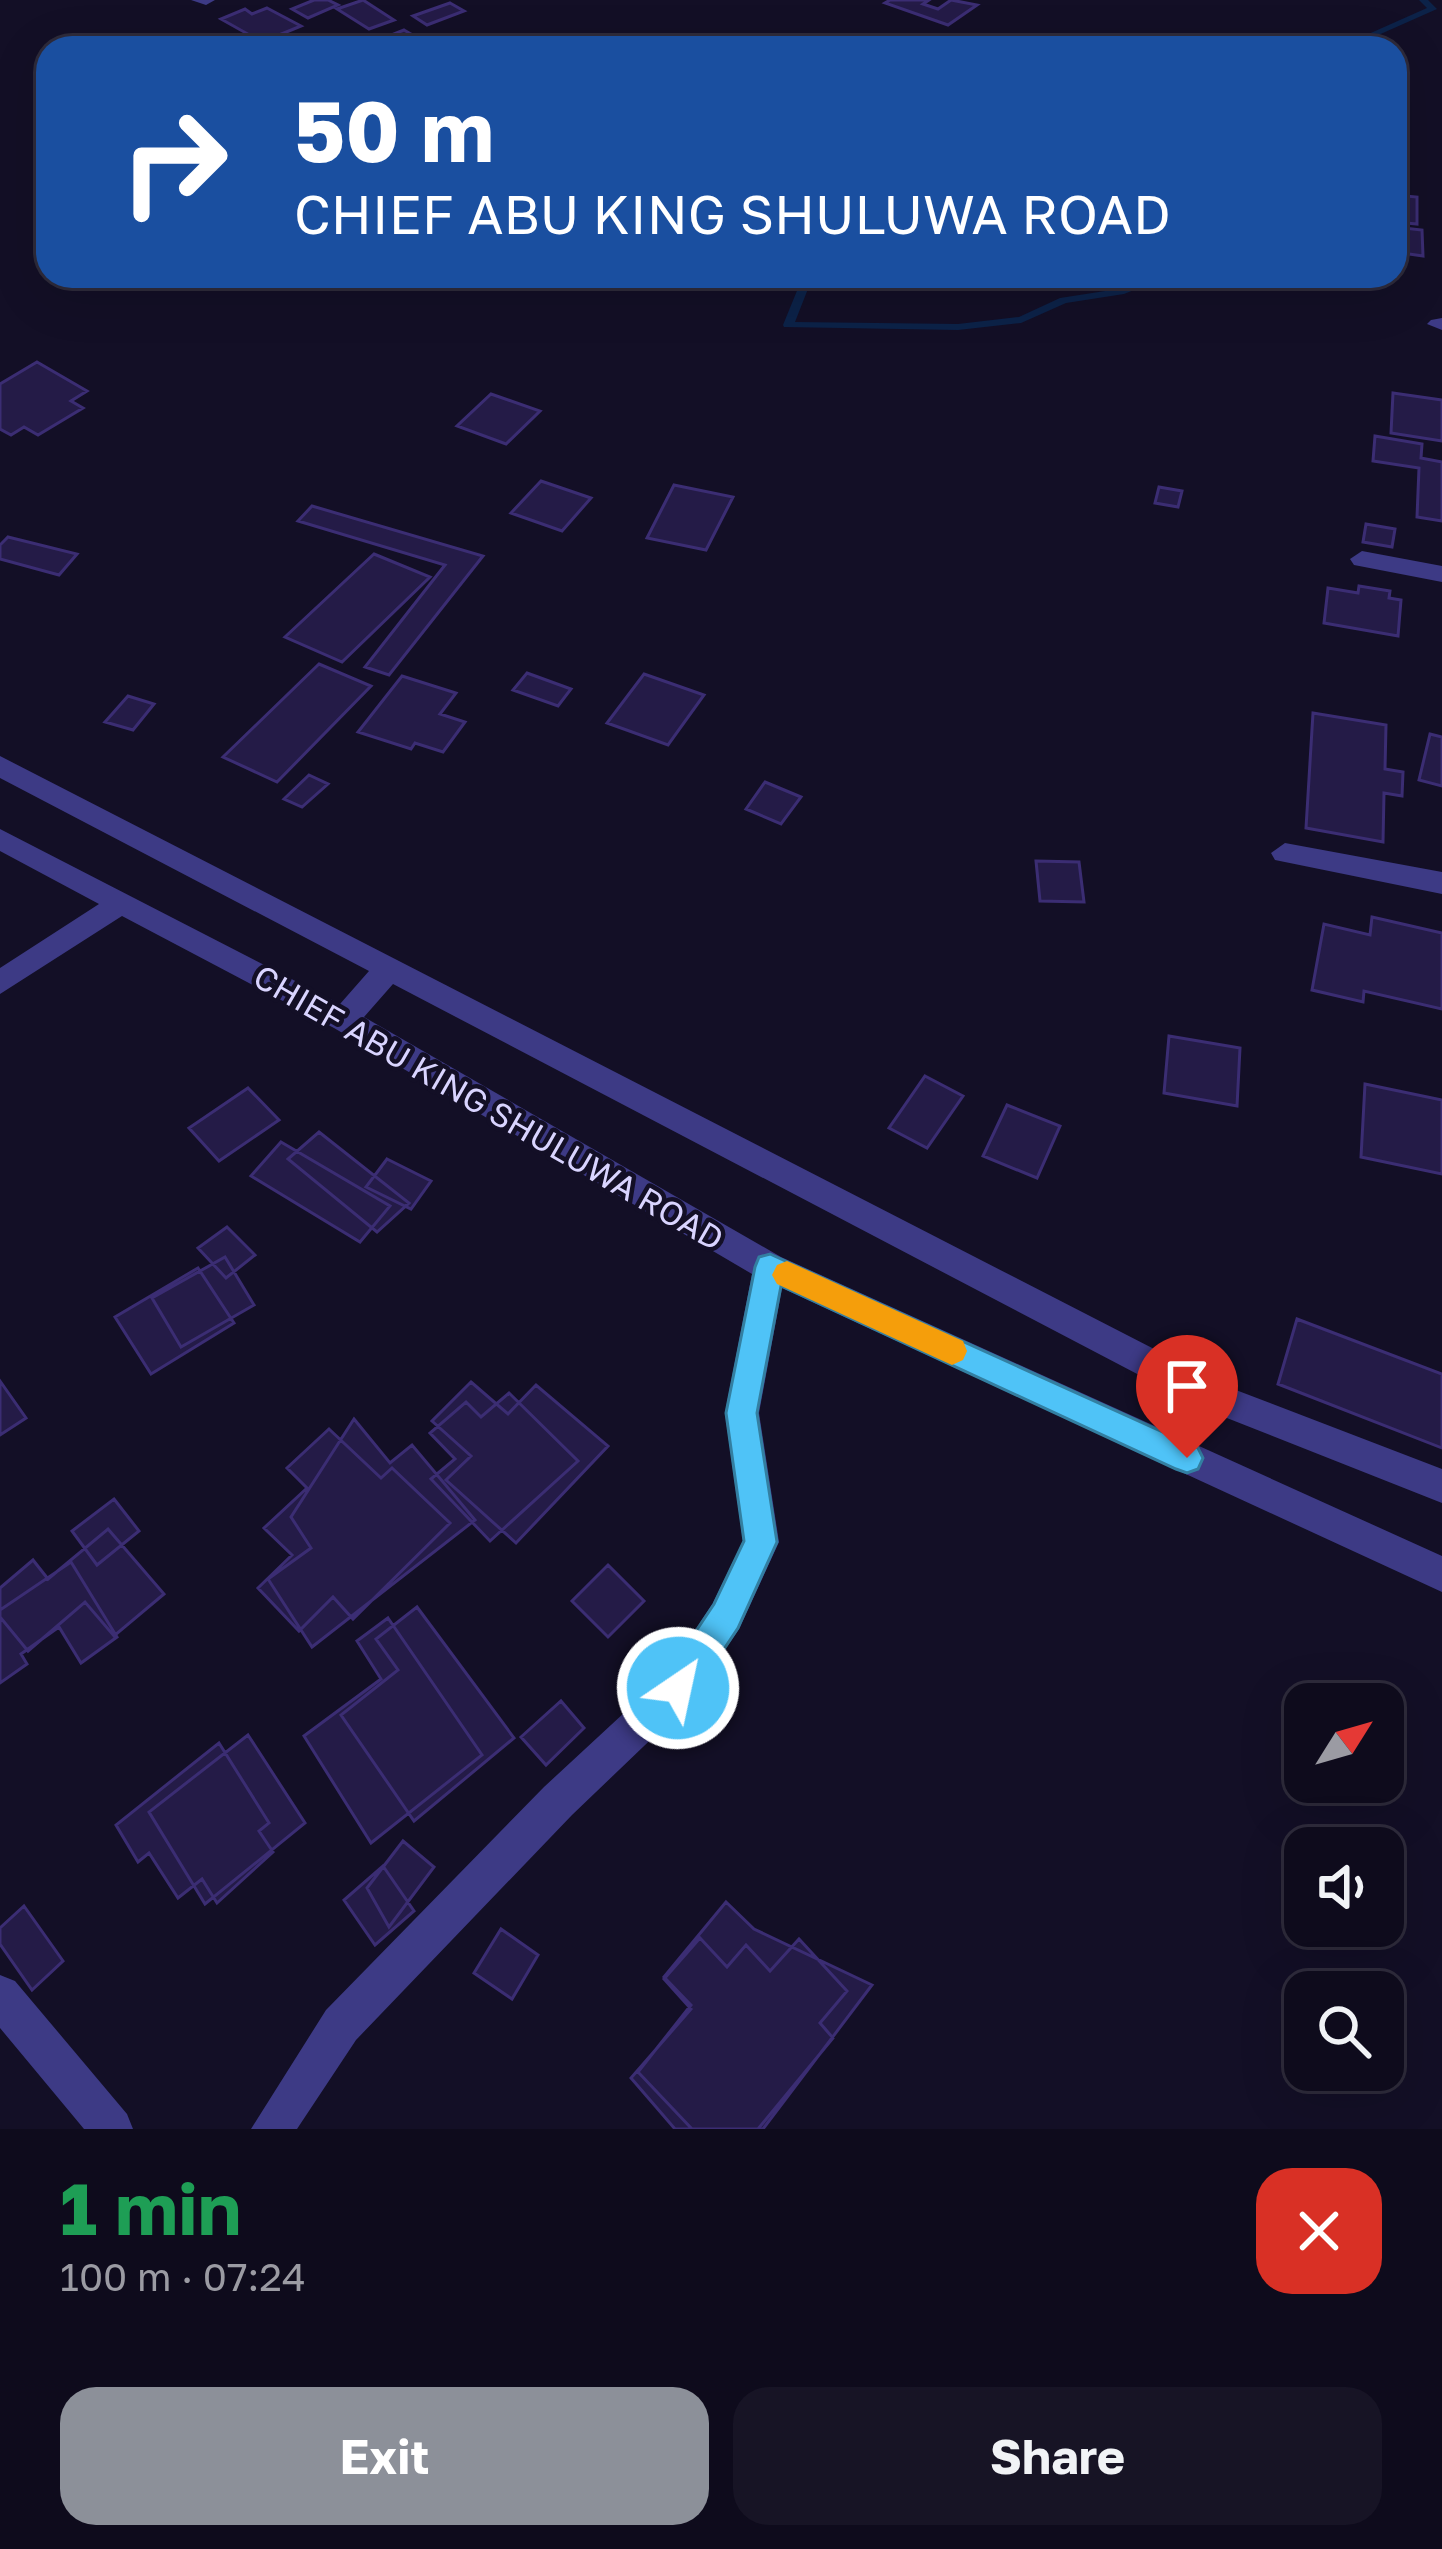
<!DOCTYPE html>
<html lang="en">
<head>
<meta charset="utf-8">
<style>
	body { margin:0; font-family:"Golos Text",sans-serif; background:#171425; color:#f1f3f6; height:100vh; display:flex; flex-direction:column; font-size:45px; white-space:nowrap }
	* { box-sizing:border-box; margin:0 }
	p { font-size:39px; color:#9b9ba3 }
	.icon { flex:none; width:66px; height:66px; fill:none; stroke:currentColor; stroke-width:2; stroke-linecap:round; stroke-linejoin:round }
	.map { position:relative; height:2129px; overflow:hidden }
	.details { display:flex; flex-direction:column; background:#0e0b1c; flex:1 }
	.details>* { flex:none }
	.guide { position:absolute; left:36px; top:36px; width:1371px; height:252px; border-radius:36px; box-shadow:0 12px 48px #0002,0 0 0 3px #2e2b3b; background:#1a4fa0; color:#fff; overflow:hidden }
	.needle { width:78px; rotate:53deg }
	.buttons { position:absolute; left:1284px; top:1683px; display:grid; gap:24px }
	.buttons a { display:grid; place-items:center; width:120px; height:120px; border-radius:24px; background:#0e0b1c; box-shadow:0 12px 48px #0002,0 0 0 3px #2e2b3b; font-size:60px }
	.pin { position:absolute; display:grid; place-items:center; width:102px; height:102px; color:#fff; margin:-123px -51px; border-radius:50% 50% 50% 0; rotate:-45deg; box-shadow:0 0 12px #0007 }
	.pin .icon { rotate:45deg }
	.me { position:absolute; width:132px; margin:-66px; rotate:34deg; stroke-linejoin:round; filter:drop-shadow(0 0 9px #0008) }
	.turn { display:flex; align-items:center; gap:42px; height:252px; padding:0 60px; font-size:54px }
	.turn .icon { width:156px; height:156px; stroke-width:2.5 }
	.turn b { display:block; font-size:84px; line-height:102px }
	.round { display:grid; place-items:center; flex:none; width:126px; height:126px; border-radius:36px; background:#171425 }
	.head { display:flex; align-items:center; justify-content:space-between; height:204px; padding:0 60px }
	h1 { font-size:72px; font-weight:700; line-height:90px; color:#1e9e55 }
	.button { display:flex; gap:24px; margin-top:auto; padding:24px 60px }
	.button a { flex:1; height:138px; border-radius:36px; background:#8c9099; color:#fff; font-size:48px; font-weight:700; line-height:138px; text-align:center }
	.button a+a { background:#171425; color:#f1f3f6 }
	.map>svg:first-child { display:block }
	.lines { fill:none; stroke-linecap:round; stroke-linejoin:round }
	.stream { fill:#0c2248; fill-rule:evenodd }
	.building { fill:#241b47; stroke:#3b2d73; stroke-width:3 }
	.minor { fill:#3d3a85; fill-rule:evenodd }
	.route { fill:#4fc3f7; stroke:#337fa1; stroke-width:3 }
	.slow { fill:#f59e0b }
	.labels { text-anchor:middle; dominant-baseline:central; stroke-width:9; stroke-linejoin:round; paint-order:stroke }
	.street-label { font-size:33px; fill:#d9d4ff; stroke:#130f26 }
</style>
</head>
<body>
<div class="map">
<svg width="1442" height="2129" viewBox="0 0 1442 2129">
	<rect width="100%" height="100%" fill="#130f26"/>
	<g class="lines">
		<!-- stream -->
		<path class="stream" d="M1419,0H1428L1437,9L1349,48H1337L1427,8Z
			M803,276H813L795,322L958,324L1019,317L1060,298L1118,289L1154,276H1169L1124,294L1066,303L1021,323L958,330L784,327L783,325Z"/>
	</g>
	<!-- building -->
	<path class="building" d="M314,0H328L338,5L308,18L292,9Z
		M363,0L394,20L369,29L337,9Z
		M890,0H929L923,4L938,9L951,0L977,5L948,25L885,3Z
		M450,3L464,11L427,25L413,16Z
		M267,8L301,26L262,42L221,19L245,9L252,14Z
		M404,30L428,44L387,48L376,41Z
		M1395,195L1417,197V224L1395,222Z
		M1395,227L1422,230L1423,256L1395,252Z
		M37,362L87,391L71,401L83,408L38,435L24,427L11,435L0,429V384Z
		M1393,393L1442,400V441L1391,433Z
		M491,394L540,411L506,444L457,426Z
		M1375,436L1422,444L1421,458L1442,462V521L1417,517L1419,468L1373,461Z
		M541,481L591,498L562,531L511,513Z
		M674,485L733,497L706,550L647,538Z
		M1159,487L1182,491L1178,507L1155,503Z
		M312,506L483,556L389,675L365,667L445,565L298,521Z
		M1366,524L1395,529L1392,547L1363,542Z
		M8,537L77,554L59,575L0,559V545Z
		M374,554L430,577L342,662L285,637Z
		M1359,586L1390,591L1389,598L1401,600L1398,636L1324,623L1328,588L1358,593Z
		M319,664L371,686L277,782L223,757Z
		M527,673L571,689L558,706L513,690Z
		M644,674L704,695L668,745L607,723Z
		M402,676L456,693L440,714L465,722L443,752L415,743L411,749L358,732Z
		M128,696L154,704L133,730L105,722Z
		M1313,713L1386,725L1385,769L1403,772L1402,796L1384,793L1383,842L1306,828Z
		M1430,734L1442,737V786L1419,780Z
		M309,775L328,784L302,807L284,799Z
		M765,782L801,797L781,824L746,809Z
		M1036,861L1079,862L1084,902L1040,901Z
		M1372,917L1442,933V1009L1364,991L1363,1002L1312,990L1324,924L1370,935Z
		M1169,1036L1240,1048L1237,1106L1164,1093Z
		M925,1076L963,1096L927,1148L889,1128Z
		M1365,1084L1442,1100V1174L1361,1157Z
		M248,1088L279,1120L219,1161L189,1128Z
		M1007,1105L1060,1126L1037,1178L983,1156Z
		M319,1132L409,1203L377,1232L288,1159Z
		M281,1142L390,1206L360,1242L251,1176Z
		M387,1159L431,1181L411,1209L366,1187Z
		M227,1227L255,1255L226,1278L198,1248Z
		M225,1257L254,1305L181,1347L152,1298Z
		M198,1268L234,1323L151,1374L115,1317Z
		M1297,1319L1442,1374V1448L1278,1384Z
		M0,1381L26,1418L0,1435Z
		M471,1382L508,1414L536,1385L608,1446L516,1543L446,1480L471,1456L432,1421Z
		M509,1393L578,1461L490,1541L431,1479L455,1459L430,1433L466,1402L481,1417Z
		M354,1419L390,1463L412,1445L475,1520L312,1647L268,1579L311,1548L291,1517Z
		M329,1429L381,1478L392,1468L450,1523L353,1619L333,1597L299,1631L258,1588L292,1555L264,1528L307,1488L287,1468Z
		M114,1499L139,1531L97,1565L72,1531Z
		M108,1529L164,1594L114,1636L85,1602L28,1651L0,1617V1588L33,1560L48,1579Z
		M71,1562L117,1637L81,1663L59,1627L21,1654L27,1664L0,1683V1610Z
		M608,1565L644,1601L608,1637L572,1601Z
		M417,1607L514,1738L414,1821L341,1715L398,1670L376,1639Z
		M388,1618L482,1755L371,1843L304,1736L381,1679L357,1641Z
		M561,1701L584,1728L546,1765L521,1737Z
		M248,1735L305,1823L205,1904L149,1812Z
		M219,1743L269,1823L259,1831L273,1852L217,1903L202,1879L178,1898L149,1853L138,1862L116,1825Z
		M403,1841L434,1867L389,1927L367,1888Z
		M383,1866L414,1911L375,1945L344,1900Z
		M726,1902L754,1929L872,1985L763,2129H692L638,2072L691,2005L664,1977Z
		M24,1906L63,1961L32,1990L0,1944V1928Z
		M501,1929L538,1955L512,1999L474,1973Z
		M700,1938L727,1967L746,1945L770,1971L799,1939L847,1991L820,2023L833,2038L758,2129H675L631,2078L691,2009L664,1979Z"/>
	<g class="lines">
		<!-- minor -->
		<path class="minor" d="M191,0H215L206,5Z
			M1442,318V330L1427,324L1431,320Z
			M1362,551L1442,566V582L1354,565L1350,559Z
			M0,756L1228,1387L1442,1469V1503L1204,1409L393,984L364,1017L781,1257L1442,1556V1592L782,1288L759,1413L779,1542L739,1629L691,1701L572,1815L356,2040L297,2129H251L326,2010L544,1787L665,1675L713,1603L743,1541L725,1413L752,1274L334,1028L122,916L0,994V968L99,904L0,851V829L340,1004L369,971L0,778Z
			M1285,843L1442,872V894L1275,860L1271,853Z
			M0,1975L15,1981L127,2114L133,2129H84L0,2028Z"/>
	</g>
	<!-- route -->
	<path class="route" d="M770,1254L1198,1448L1203,1458L1198,1469L1187,1473L1176,1469L781,1286L757,1413L777,1542L738,1628L690,1700L678,1705L666,1700L661,1688L666,1676L714,1604L744,1541L726,1413L755,1267L759,1257Z"/>
	<!-- slow -->
	<path class="slow" d="M787,1261L963,1341L967,1351L963,1360L952,1365L941,1360L777,1284L772,1275L777,1265Z"/>
	<g class="labels">
		<!-- street labels -->
		<g class="street-label">
			<text transform="translate(489 1107) rotate(30)">CHIEF ABU KING SHULUWA ROAD</text>
		</g>
	</g>
</svg>
<div class="buttons">
<a><svg class="needle" viewBox="-14 -14 28 28"><path d="M0-13l5 13h-10z" fill="#e53935"/><path d="M0 13l5-13h-10z" fill="#9b9ba3"/></svg></a>
<a><svg class="icon" aria-label="sound" viewBox="0 0 24 24"><path d="M4 9h4l5-4v14l-5-4H4zM17 9q2 3 0 6"/></svg></a>
<a><svg class="icon" aria-label="search" viewBox="0 0 24 24"><circle cx="10" cy="10" r="6"/><path d="M15 15l6 6"/></svg></a>
</div>
<div class="pin" style="left:1187px;top:1458px;background:#d93025"><svg class="icon" aria-label="arrive" viewBox="0 0 24 24"><path d="M6 21V4h12l-3 4 3 4H6"/></svg></div>
<svg class="me" style="left:678px;top:1688px" viewBox="-20 -20 40 40"><circle r="17" fill="#4fc3f7" stroke="#fff" stroke-width="3"/><path d="M0-11L8 9 0 5-8 9z" fill="#fff"/></svg>
<div class="guide">
<div class="turn"><svg class="icon" aria-label="right" viewBox="0 0 24 24"><path d="M7 20v-9h11M14 6l5 5-5 5"/></svg><div><b>50 m</b>CHIEF ABU KING SHULUWA ROAD</div></div>
</div>
</div>
<section class="details">
<div class="head"><div><h1>1 min</h1><p>100 m · 07:24</p></div><a class="round" style="background:#d93025;color:#fff"><svg class="icon" aria-label="close" viewBox="0 0 24 24"><path d="M6 6l12 12M18 6L6 18"/></svg></a></div>
<div class="button"><a>Exit</a><a>Share</a></div>
</section>
</body>
</html>
